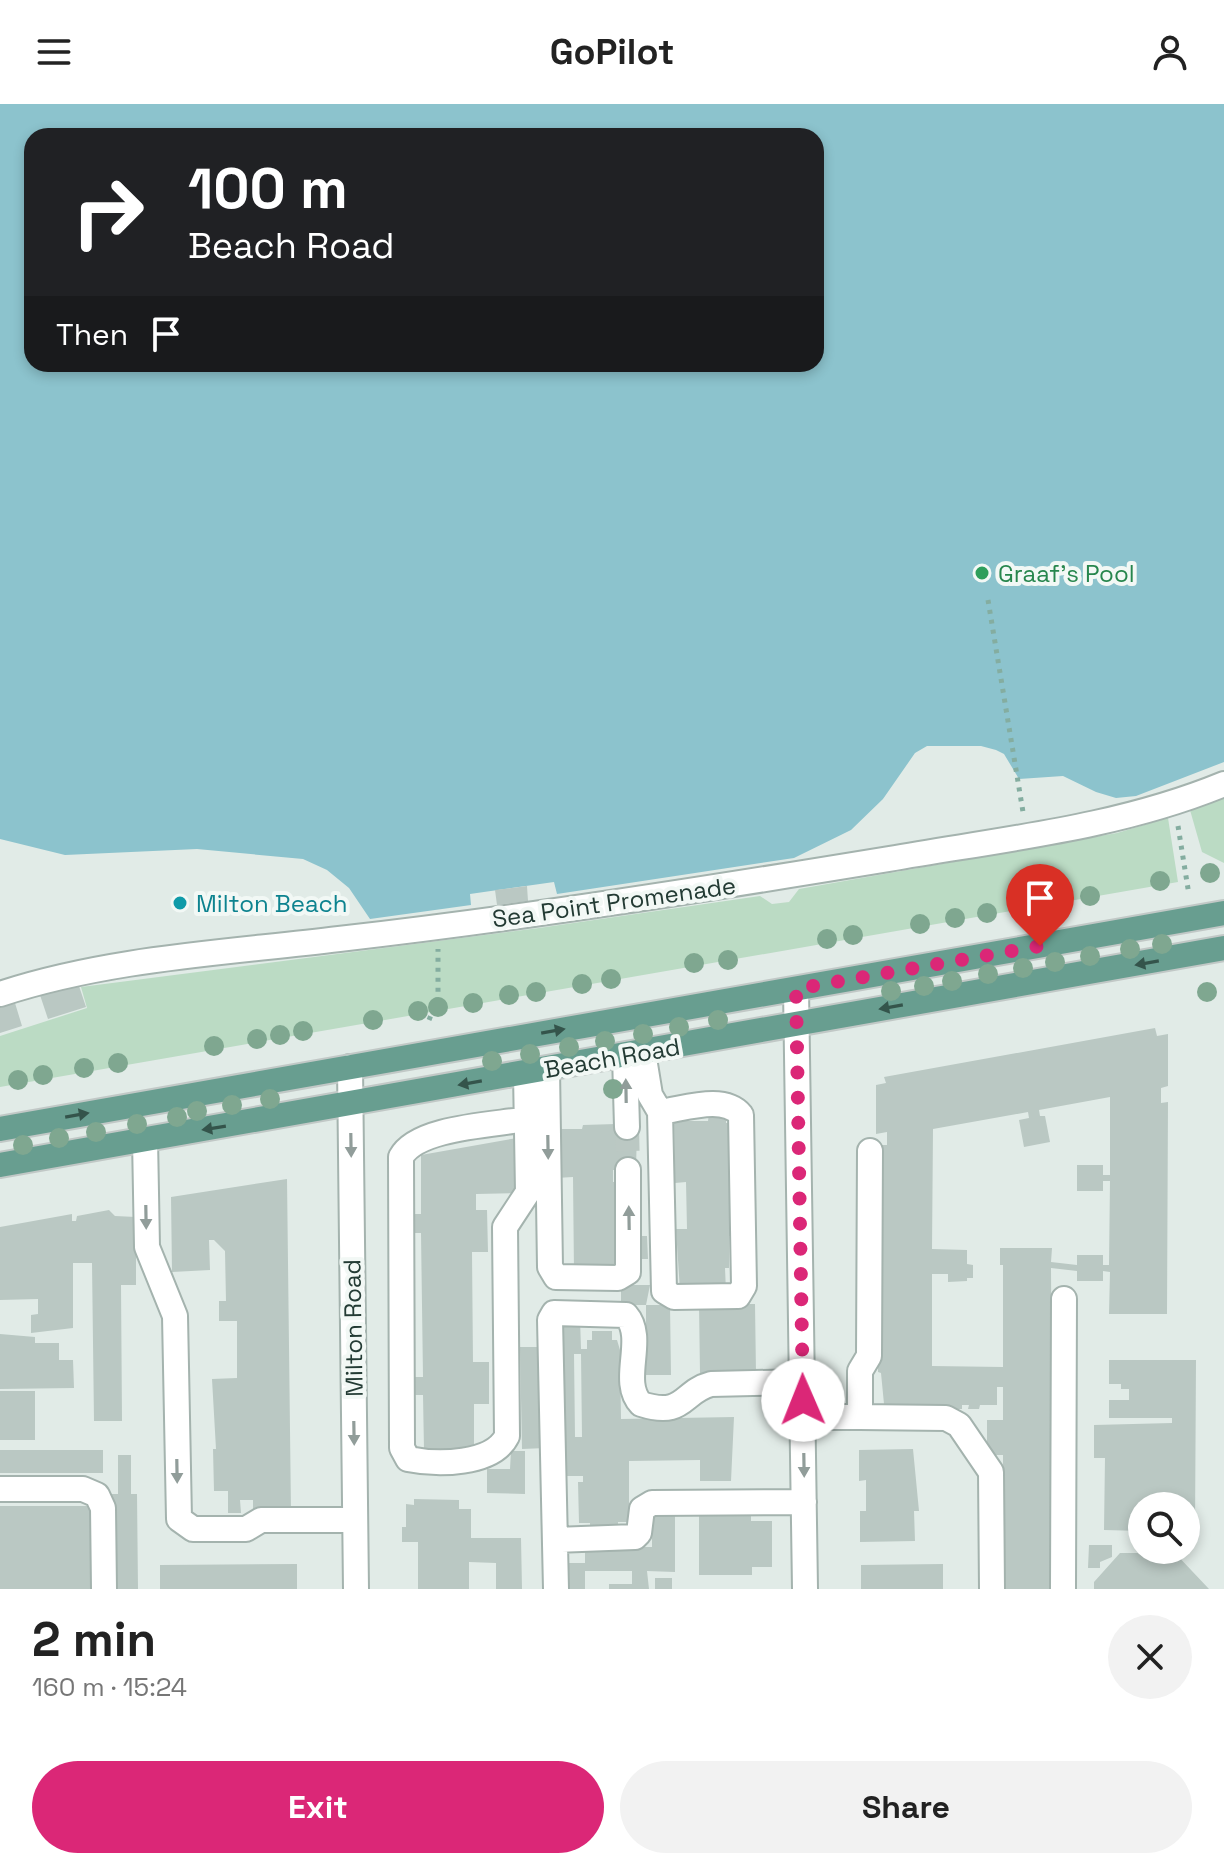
<!DOCTYPE html>
<html lang="en">
<head>
<meta charset="utf-8">
<style>
	body { margin:0; font-family:"Space Grotesk",sans-serif; background:#f2f2f2; color:#222; height:100vh; display:flex; flex-direction:column; font-size:30px; white-space:nowrap }
	* { box-sizing:border-box; margin:0 }
	p { font-size:26px; color:#767676 }
	.icon { flex:none; width:44px; height:44px; fill:none; stroke:currentColor; stroke-width:2; stroke-linecap:round; stroke-linejoin:round }
	.map { position:relative; height:1485px; overflow:hidden }
	.sheet { display:flex; flex-direction:column; background:#fff; flex:1 }
	.sheet>* { flex:none }
	.top-card { position:absolute; left:24px; top:24px; width:800px; height:244px; border-radius:24px; box-shadow:0 4px 12px #0003; background:#202124; color:#fff; overflow:hidden }
	.fabs { position:absolute; left:1128px; top:1388px; display:grid; gap:16px }
	.fabs a { display:grid; place-items:center; width:72px; height:72px; border-radius:50%; background:#fff; box-shadow:0 4px 12px #0003; font-size:40px }
	.pin { position:absolute; display:grid; place-items:center; width:68px; height:68px; color:#fff; margin:-82px -34px; border-radius:50% 50% 50% 0; rotate:-45deg; box-shadow:0 0 8px #0007 }
	.pin .icon { rotate:45deg }
	.me { position:absolute; width:88px; margin:-44px; rotate:359deg; stroke-linejoin:round; filter:drop-shadow(0 0 6px #0008) }
	.turn { display:flex; align-items:center; gap:28px; height:168px; padding:0 32px; font-size:36px }
	.turn .icon { width:104px; height:104px; stroke-width:2.5 }
	.turn b { display:block; font-size:56px; line-height:68px }
	.then { display:flex; align-items:center; height:76px; padding:0 32px; background:#0003; gap:16px; font-size:30px }
	.round { display:grid; place-items:center; flex:none; width:84px; height:84px; border-radius:42px; background:#f2f2f2 }
	.head { display:flex; align-items:center; justify-content:space-between; height:136px; padding:0 32px }
	h1 { font-size:48px; font-weight:800; line-height:60px }
	.primary-button { display:flex; gap:16px; margin-top:auto; padding:16px 32px }
	.primary-button a { flex:1; height:92px; border-radius:48px; background:#db2777; color:#fff; font-size:32px; font-weight:800; line-height:92px; text-align:center }
	.primary-button a+a { background:#f2f2f2; color:#222 }
	header { display:flex; justify-content:space-between; align-items:center; height:104px; padding:0 32px; background:#fff; font-size:36px; font-weight:800 }
	.map>svg:first-child { display:block }
	.green { fill:#bbdbc4 }
	.water { fill:#8cc3cd; fill-rule:evenodd }
	.building { fill:#bac8c3; fill-rule:evenodd }
	.lines { fill:none; stroke-linecap:round; stroke-linejoin:round }
	.minor-tunnel { stroke:#bbc8c3; stroke-width:24; stroke-dasharray:24 12; stroke-linecap:butt }
	.minor-casing { stroke:#a4b3ae; stroke-width:28 }
	.major-casing { stroke:#c1c8c6; stroke-width:28 }
	.path { stroke:#84ada0; stroke-width:5; stroke-dasharray:4 6; stroke-linecap:butt }
	.minor { stroke:#fff; stroke-width:24 }
	.major { stroke:#689e90; stroke-width:24 }
	.tree { fill:#7fa790 }
	.oneway { fill:#34544b }
	.oneway2 { fill:#919d9a }
	.route { stroke:#db2777; stroke-width:14; stroke-dasharray:0 25.2 }
	.leisure-dot { fill:#2e9e5b; stroke:#f2f8f5; stroke-width:3 }
	.culture-dot { fill:#0f9aa8; stroke:#f2f8f5; stroke-width:3 }
	.labels { text-anchor:middle; dominant-baseline:central; stroke-width:8; stroke-linejoin:round; paint-order:stroke }
	.leisure-label { font-size:24px; fill:#27864d; stroke:#f2f8f5; text-anchor:start }
	.street-label { font-size:24px; fill:#233b34; stroke:#f2f8f5 }
	.culture-label { font-size:24px; fill:#0d838f; stroke:#f2f8f5; text-anchor:start }
</style>
</head>
<body>
<header><svg class="icon" aria-label="menu" viewBox="0 0 24 24"><path d="M4 6h16M4 12h16M4 18h16"/></svg>GoPilot<svg class="icon" aria-label="person" viewBox="0 0 24 24"><circle cx="12" cy="8" r="4"/><path d="M4 21q1-7 8-7t8 7"/></svg></header>
<div class="map">
<svg width="1224" height="1485" viewBox="0 0 1224 1485">
	<rect width="100%" height="100%" fill="#e1ebe7"/>
	<!-- green -->
	<path class="green" d="M1224,693V759L1202,748L1190,706Z
		M1168,714L1178,778L0,983V932L87,904L81,883L539,824L760,792L772,800L789,798L799,785L1117,729Z"/>
	<!-- water -->
	<path class="water" d="M0,0H1224V658L1136,692L1116,694L1096,688L1063,672L1019,675L1004,650L996,646L981,642H927L915,649L883,695L851,726L794,754L557,790L554,778L470,790L471,801L370,815L349,784L327,766L303,755L197,745L65,751L0,735ZM32,32H816V260H32Z"/>
	<!-- building -->
	<path class="building" d="M527,782L528,797L497,801L495,786Z
		M78,879L86,903L48,915L40,891Z
		M15,899L22,922L0,929V904Z
		M1155,924L1157,932L1168,930V982L1161,984V999L1168,998L1167,1210H1109L1110,1168L1103,1167V1177H1077V1167L1051,1164L1053,1485H1003V1351H987V1316H1003V1283H997V1301H980L979,1305H968L969,1301H962V1305H950V1301H943V1305H932V1301L884,1300L881,1269L878,1268V1180H881L882,1041H887V1028L876,1030V981L886,979L884,973ZM1110,993V1071H1103V1061H1077V1087H1103V1077H1110L1109,1161H1103V1151H1077V1161L1051,1158L1052,1144H1000V1161H1003V1263L932,1262V1170H948V1178L967,1177V1174H973V1161L967,1160V1146L932,1145L933,1025L1028,1008L1029,1014L1019,1016L1024,1043L1050,1038L1045,1012H1040L1039,1006Z
		M709,1010H726V1019H733L734,1132H729V1164H725L726,1187H680L676,1125H687L686,1078L675,1079L674,1017H708Z
		M616,1020L637,1023L636,1066H613V1078H616L619,1168L574,1169L573,1073L556,1074L555,1031H561L560,1025H582L583,1021Z
		M517,1034L518,1089L476,1090V1106H487L488,1148H472L473,1258H489V1300H474V1346H424L423,1291H404V1273H423L421,1129H403V1110H421V1051Z
		M287,1075L291,1409H253V1396H240L241,1409H228V1387H214L213,1345H216L212,1275L237,1274V1217H219V1197H226L225,1147L214,1136H209L210,1166L172,1168L171,1093Z
		M109,1106L115,1112L136,1113V1181H121L122,1317H94L92,1159H73V1224L31,1229V1211L38,1210V1195L0,1196V1123L72,1110V1117H76L77,1112Z
		M635,1132H647L648,1155H635Z
		M621,1181H650L646,1201H670L671,1271H646V1201H621Z
		M699,1200H755L756,1270H700Z
		M557,1214H580L581,1245H587V1236H592V1227H612V1236H617L620,1246L621,1315L734,1313L731,1377H700V1356L629,1357V1418H618V1427L590,1428V1419H579L578,1378H583V1372H560ZM574,1250H581L582,1333H575Z
		M0,1230L35,1233V1239H59V1256H73L74,1284L0,1285Z
		M520,1243H544L546,1344L522,1345Z
		M1109,1256H1196L1195,1427H1186V1402H1142V1427L1104,1426L1105,1354H1094V1321L1172,1319V1314H1109V1296H1129V1285H1121V1280H1109Z
		M0,1287H35V1336H0Z
		M913,1345L919,1407H914L915,1437L860,1438V1407H866V1376L859,1377V1346Z
		M0,1346H103V1369H0Z
		M511,1347H525V1390L487,1389V1365H510Z
		M118,1351H131V1390H137L138,1485H113L112,1390H118Z
		M414,1395L459,1396V1405H471V1434H521L522,1485H496V1459L469,1458V1485H418V1438H402V1423H406V1400L414,1401Z
		M0,1402H94V1485H0Z
		M652,1408H675V1468L647,1467L649,1485H609V1480H632V1467H585V1485H565V1459H585V1443H652Z
		M699,1408H751V1417H772V1463H752V1471H699Z
		M1089,1441H1112V1453L1100,1458V1464H1088Z
		M1120,1449H1175L1209,1485H1094V1478Z
		M297,1460V1485H160V1461Z
		M943,1460V1485H861V1461Z
		M655,1474H672V1485H655Z"/>
	<g class="lines">
		<!-- minor-tunnel -->
		<path class="minor-tunnel" d="M627,1023L628,1066"/>
		<defs>
			<path id="minor" d="M796,885L805,1485
				M0,890C109,854 225,849 339,835C523,814 706,785 889,755C1003,735 1117,724 1224,680
				M643,948L650,991L660,1008L664,1187L674,1193L738,1192L744,1182L741,1011C724,990 684,1005 660,1008
				M625,951L627,1023
				M350,963L356,1485
				M547,965L550,1163L556,1173L618,1174L628,1168V1066
				M526,969L528,1088L505,1123L507,1332C493,1361 437,1361 408,1355L402,1344L401,1053C417,1023 494,1021 527,1015
				M145,1035L147,1143L175,1212L179,1415L193,1425H246L261,1416H355
				M870,1047L869,1252L860,1267V1313L946,1314L959,1321L991,1368L992,1485
				M803,1313H860
				M0,1385H83L97,1391L103,1404L104,1485
				M555,1436L635,1433L639,1429L642,1405L652,1399L804,1398
				M556,1485L550,1216L554,1209L626,1211C647,1235 619,1277 641,1300C685,1314 681,1288 711,1280L803,1278
				M1063,1485L1064,1195"/>
			<path id="major" d="M0,1025L1224,809
				M0,1061L1224,844"/>
		</defs>
		<!-- minor casing -->
		<use href="#minor" class="minor-casing"/>
		<!-- major casing -->
		<use href="#major" class="major-casing"/>
		<!-- path -->
		<path class="path" d="M988,496L1023,708
			M1178,722L1189,791
			M429,916L438,894V845"/>
		<!-- minor -->
		<use href="#minor" class="minor"/>
		<!-- major -->
		<use href="#major" class="major"/>
	</g>
	<!-- trees -->
	<g class="tree">
		<circle cx="1210" cy="769" r="10"/>
		<circle cx="1160" cy="777" r="10"/>
		<circle cx="1090" cy="792" r="10"/>
		<circle cx="1062" cy="797" r="10"/>
		<circle cx="1038" cy="801" r="10"/>
		<circle cx="987" cy="809" r="10"/>
		<circle cx="955" cy="814" r="10"/>
		<circle cx="920" cy="820" r="10"/>
		<circle cx="853" cy="831" r="10"/>
		<circle cx="827" cy="835" r="10"/>
		<circle cx="1162" cy="840" r="10"/>
		<circle cx="1130" cy="845" r="10"/>
		<circle cx="1090" cy="852" r="10"/>
		<circle cx="728" cy="856" r="10"/>
		<circle cx="1055" cy="858" r="10"/>
		<circle cx="694" cy="859" r="10"/>
		<circle cx="1023" cy="864" r="10"/>
		<circle cx="988" cy="870" r="10"/>
		<circle cx="611" cy="875" r="10"/>
		<circle cx="952" cy="877" r="10"/>
		<circle cx="582" cy="880" r="10"/>
		<circle cx="924" cy="882" r="10"/>
		<circle cx="891" cy="887" r="10"/>
		<circle cx="536" cy="888" r="10"/>
		<circle cx="1207" cy="888" r="10"/>
		<circle cx="509" cy="891" r="10"/>
		<circle cx="473" cy="899" r="10"/>
		<circle cx="438" cy="903" r="10"/>
		<circle cx="418" cy="907" r="10"/>
		<circle cx="373" cy="916" r="10"/>
		<circle cx="718" cy="916" r="10"/>
		<circle cx="679" cy="923" r="10"/>
		<circle cx="303" cy="927" r="10"/>
		<circle cx="643" cy="930" r="10"/>
		<circle cx="280" cy="931" r="10"/>
		<circle cx="257" cy="935" r="10"/>
		<circle cx="605" cy="937" r="10"/>
		<circle cx="214" cy="942" r="10"/>
		<circle cx="569" cy="943" r="10"/>
		<circle cx="530" cy="950" r="10"/>
		<circle cx="492" cy="957" r="10"/>
		<circle cx="118" cy="959" r="10"/>
		<circle cx="84" cy="964" r="10"/>
		<circle cx="43" cy="971" r="10"/>
		<circle cx="18" cy="976" r="10"/>
		<circle cx="613" cy="985" r="10"/>
		<circle cx="270" cy="995" r="10"/>
		<circle cx="232" cy="1001" r="10"/>
		<circle cx="197" cy="1007" r="10"/>
		<circle cx="177" cy="1013" r="10"/>
		<circle cx="137" cy="1020" r="10"/>
		<circle cx="96" cy="1028" r="10"/>
		<circle cx="59" cy="1034" r="10"/>
		<circle cx="23" cy="1041" r="10"/>
	</g>
	<!-- one-way arrows -->
	<defs><path id="oneway-solid" d="M-6-.8H1V-3.2L6.5 0L1 3.2V.8H-6Z" transform="scale(2)"/></defs>
	<g class="oneway">
		<use href="#oneway-solid" transform="translate(1147 859) rotate(170)"/>
		<use href="#oneway-solid" transform="translate(891 903) rotate(170)"/>
		<use href="#oneway-solid" transform="translate(553 927) rotate(-10)"/>
		<use href="#oneway-solid" transform="translate(470 979) rotate(170)"/>
		<use href="#oneway-solid" transform="translate(77 1011) rotate(-10)"/>
		<use href="#oneway-solid" transform="translate(214 1024) rotate(171)"/>
	</g>
	<g class="oneway2">
		<use href="#oneway-solid" transform="translate(626 987) rotate(-91)"/>
		<use href="#oneway-solid" transform="translate(351 1041) rotate(89)"/>
		<use href="#oneway-solid" transform="translate(548 1043) rotate(89)"/>
		<use href="#oneway-solid" transform="translate(146 1113) rotate(89)"/>
		<use href="#oneway-solid" transform="translate(629 1114) rotate(-91)"/>
		<use href="#oneway-solid" transform="translate(354 1329) rotate(89)"/>
		<use href="#oneway-solid" transform="translate(804 1361) rotate(89)"/>
		<use href="#oneway-solid" transform="translate(177 1367) rotate(89)"/>
	</g>
	<g class="lines">
		<!-- route -->
		<path class="route" d="M803,1296L796,885L1040,842"/>
	</g>
	<!-- markers -->
	<circle class="leisure-dot" cx="982" cy="469" r="8"/>
	<circle class="culture-dot" cx="180" cy="799" r="8"/>
	<g class="labels">
		<!-- leisure labels -->
		<g class="leisure-label">
			<text x="998" y="469">Graaf's Pool</text>
		</g>
		<!-- street labels -->
		<g class="street-label">
			<text transform="translate(614 798) rotate(-8)">Sea Point Promenade</text>
			<text transform="translate(612 954) rotate(-10)">Beach Road</text>
			<text transform="translate(353 1224) rotate(-91)">Milton Road</text>
		</g>
		<!-- culture labels -->
		<g class="culture-label">
			<text x="196" y="799">Milton Beach</text>
		</g>
	</g>
</svg>
<div class="fabs">
<a><svg class="icon" aria-label="search" viewBox="0 0 24 24"><circle cx="10" cy="10" r="6"/><path d="M15 15l6 6"/></svg></a>
</div>
<div class="pin" style="left:1040px;top:842px;background:#d93025"><svg class="icon" aria-label="arrive" viewBox="0 0 24 24"><path d="M6 21V4h12l-3 4 3 4H6"/></svg></div>
<svg class="me" style="left:803px;top:1296px" viewBox="-20 -20 40 40"><circle r="19" fill="#fff"/><path d="M0-13L10 11 0 6-10 11z" fill="#db2777"/></svg>
<div class="top-card">
<div class="turn"><svg class="icon" aria-label="right" viewBox="0 0 24 24"><path d="M7 20v-9h11M14 6l5 5-5 5"/></svg><div><b>100 m</b>Beach Road</div></div>
<div class="then">Then<svg class="icon" aria-label="arrive" viewBox="0 0 24 24"><path d="M6 21V4h12l-3 4 3 4H6"/></svg></div>
</div>
</div>
<section class="sheet">
<div class="head"><div><h1>2 min</h1><p>160 m · 15:24</p></div><a class="round"><svg class="icon" aria-label="close" viewBox="0 0 24 24"><path d="M6 6l12 12M18 6L6 18"/></svg></a></div>
<div class="primary-button"><a>Exit</a><a>Share</a></div>
</section>
</body>
</html>
